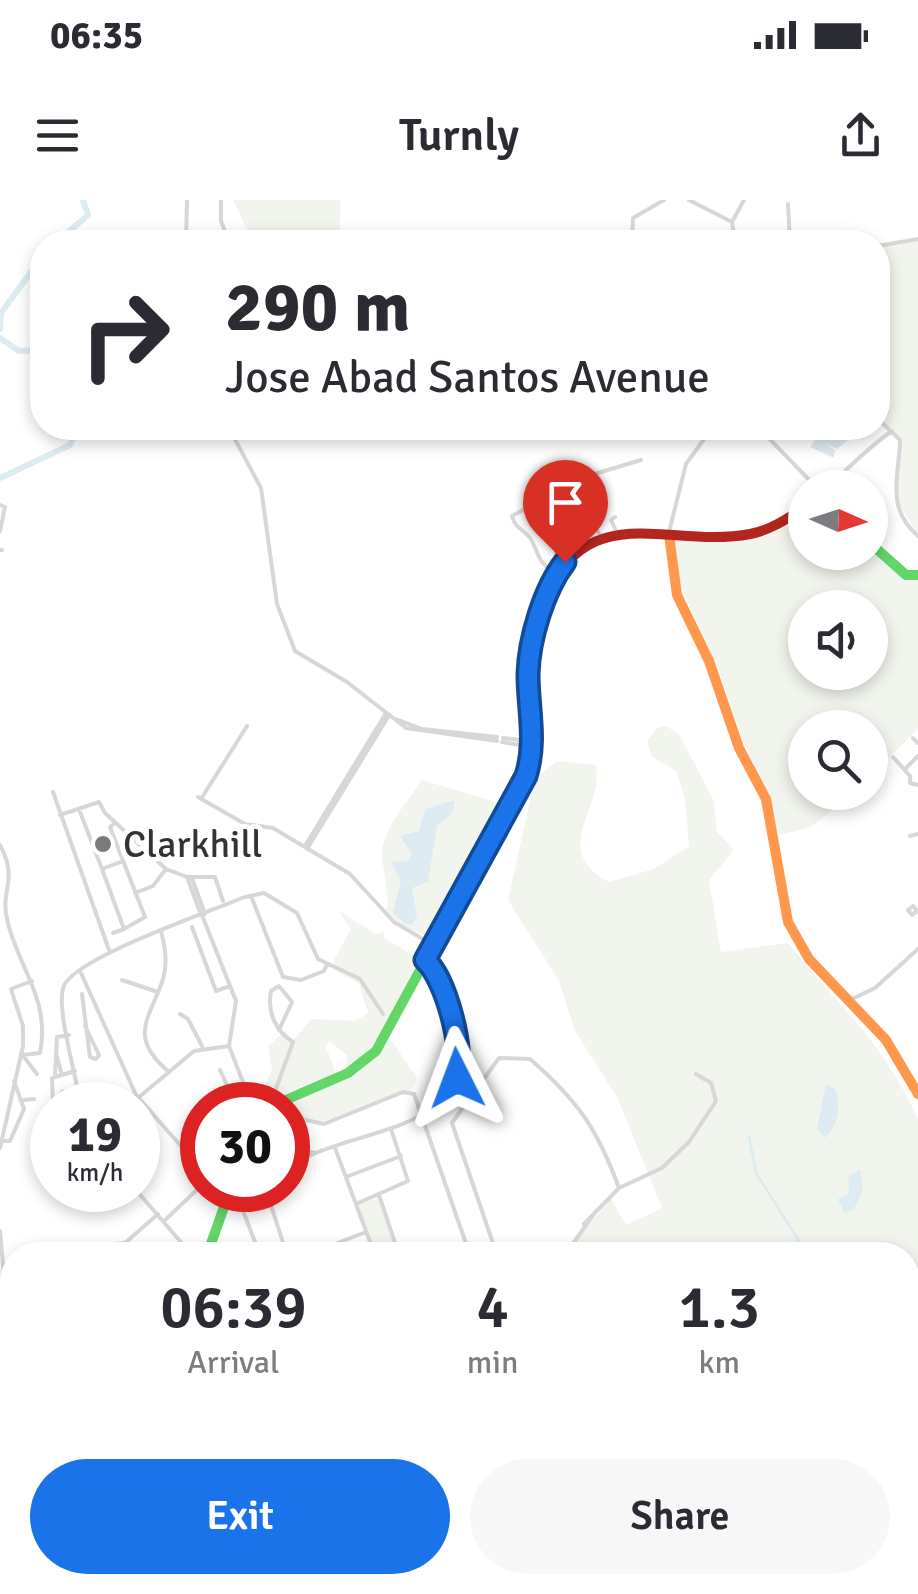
<!DOCTYPE html>
<html lang="en">
<head>
<meta charset="utf-8">
<style>
	body { margin:0; font-family:Signika,sans-serif; background:#f7f7f7; color:#2b2b33; height:100vh; display:flex; flex-direction:column; font-size:38px; white-space:nowrap }
	* { box-sizing:border-box; margin:0 }
	p { font-size:32px; color:#7c7c81 }
	.icon { flex:none; width:55px; height:55px; fill:none; stroke:currentColor; stroke-width:2; stroke-linecap:round; stroke-linejoin:round }
	.map { position:relative; flex:1; overflow:hidden }
	.panel { position:absolute; left:0px; top:1042px; width:920px; height:352px; display:flex; flex-direction:column; background:#fff; border-radius:40px 40px 0 0; box-shadow:0 5px 15px #0003 }
	.panel>* { flex:none }
	.banner { position:absolute; left:30px; top:30px; width:860px; height:210px; border-radius:40px; box-shadow:0 5px 15px #0003; background:#fff; color:#2b2b33; overflow:hidden }
	.needle { width:65px; rotate:93deg }
	.tools { position:absolute; left:788px; top:270px; display:grid; gap:20px }
	.tools a { display:grid; place-items:center; width:100px; height:100px; border-radius:50%; background:#fff; box-shadow:0 5px 15px #0003; font-size:50px }
	.speed { position:absolute; left:30px; top:882px; display:flex; gap:20px; font-size:50px; font-weight:700; text-align:center }
	.speed>* { display:grid; place-content:center; width:130px; height:130px; border-radius:50%; background:#fff; box-shadow:0 5px 15px #0003; line-height:1 }
	.speed small { font-size:25px; font-weight:400 }
	.speed .limit { border:15px solid #d22; background:#fff; color:#111 }
	.pin { position:absolute; display:grid; place-items:center; width:85px; height:85px; color:#fff; margin:-102px -42px; border-radius:50% 50% 50% 0; rotate:-45deg; box-shadow:0 0 10px #0007 }
	.pin .icon { rotate:45deg }
	.me { position:absolute; width:110px; margin:-55px; rotate:357deg; stroke-linejoin:round; filter:drop-shadow(0 0 8px #0008) }
	.turn { display:flex; align-items:center; gap:35px; height:210px; padding:0 30px; font-size:45px }
	.turn .icon { width:130px; height:130px; stroke-width:2.5 }
	.turn b { display:block; font-size:70px; line-height:85px }
	.eta { display:flex; justify-content:space-evenly; align-items:center; height:170px; text-align:center }
	.eta b { font-size:60px; font-weight:600; line-height:70px }
	.action { display:flex; gap:20px; margin-top:auto; padding:20px 30px }
	.action a { flex:1; height:115px; border-radius:60px; background:#1a73e8; color:#fff; font-size:40px; font-weight:600; line-height:115px; text-align:center }
	.action a+a { background:#f7f7f7; color:#2b2b33 }
	.status { display:flex; justify-content:space-between; align-items:center; height:70px; padding:0 50px; background:#fff; direction:ltr }
	.status svg { height:28px; fill:currentColor }
	header { display:flex; justify-content:space-between; align-items:center; height:130px; padding:0 30px; background:#fff; font-size:45px; font-weight:600 }
	.map>svg:first-child { display:block }
	.green { fill:#f1f5ed; fill-rule:evenodd }
	.water { fill:#ddebf3 }
	.lines { fill:none; stroke-linecap:round; stroke-linejoin:round }
	.stream { stroke:#ddebf3; stroke-width:2.5 }
	.river { stroke:#ddebf3; stroke-width:6 }
	.street { stroke:#d7d7d7; stroke-width:4 }
	.fast { stroke:#63d668; stroke-width:10 }
	.slow { stroke:#ff974d; stroke-width:10 }
	.jam { stroke:#b3261e; stroke-width:10 }
	.route-casing { stroke:#114b97; stroke-width:25 }
	.route { stroke:#1a73e8; stroke-width:18 }
	.poi-dot { fill:#7a7a7a; stroke:#fff; stroke-width:4 }
	.labels { text-anchor:middle; dominant-baseline:central; stroke-width:10; stroke-linejoin:round; paint-order:stroke }
	.poi-label { font-size:38px; fill:#333; stroke:#fff; text-anchor:start }
</style>
</head>
<body>
<div class="status"><b>06:35</b><svg viewBox="0 0 49 12"><path d="M0 12V9h3v3zM5 12V6h3v6zM10 12V3h3v9zM15 12V0h3v12zM26 1h20v11H26zM47 4h2v5h-2z"/></svg></div>
<header><svg class="icon" aria-label="menu" viewBox="0 0 24 24"><path d="M4 6h16M4 12h16M4 18h16"/></svg>Turnly<svg class="icon" aria-label="share" viewBox="0 0 24 24"><path d="M12 15V3M7 8l5-5 5 5M5 13v7h14v-7"/></svg></header>
<div class="map">
<svg width="918" height="1394" viewBox="0 0 918 1394">
	<rect width="100%" height="100%" fill="#fff"/>
	<!-- green -->
	<path class="green" d="M233,0H341L339,40L253,42Z
		M918,41V334L896,300L900,240L878,217V47Z
		M805,313V352H870V343L901,376L918,380V529L870,576V528H805V592L853,593L811,627L780,635C769,627 770,595 762,579C739,538 734,514 719,472C700,424 678,397 673,342C719,326 752,358 805,313ZM805,408H870V472H805Z
		M666,526L679,534L714,601L717,632L734,650L709,680L721,752L788,743C839,807 883,841 918,919V1272L908,1273V1055H571L581,1034L611,999L626,1025L662,1008L618,899L575,831L559,781L508,700L533,588L538,576L557,561L596,565C605,608 548,649 609,682L654,669L689,646L685,598L676,571L652,557L647,541L657,528Z
		M422,580L500,603L428,737L400,724L387,711C389,691 384,676 382,657C380,631 409,600 422,580Z
		M339,711L376,734L384,732V738L419,759C399,795 383,849 346,868L347,855L329,841L326,847L336,873L277,897L262,893L272,870L268,846L285,832L293,840L312,819L355,821L368,813L359,784L333,769L334,759L351,730Z
		M391,840L417,878L411,891L325,921L315,922L288,913L286,905L360,872Z
		M378,998L398,1055H376L358,1004Z
		M378,1382L486,1383L490,1394H377Z
		M649,1383H724L697,1394H651Z"/>
	<!-- water -->
	<path class="water" d="M823,228H840L848,240L837,249L823,242L835,250L834,258L810,247Z
		M455,600L452,613L437,626L428,682L412,688L417,717L412,724H405L393,712L401,681L391,662L407,661L412,654L400,636L419,631L425,609Z
		M826,885L835,889C842,905 838,928 824,938L817,928Z
		M860,969L863,989L854,1009L844,1013L838,999L849,994L848,978Z"/>
	<g class="lines">
		<!-- stream -->
		<path class="stream" d="M749,936L756,973L808,1055
			M908,1265L918,1273"/>
		<!-- river -->
		<path class="river" d="M57,42L88,15L83,0
			M0,129L1,113L42,57
			M0,138L19,151L42,150
			M0,278L70,245L78,228"/>
		<!-- street -->
		<path class="street" d="M221,0V21L229,42
			M689,0L732,22
			M788,4L790,42
			M186,42L187,0
			M632,42L633,18L664,0
			M735,42L732,22L744,0
			M878,46L918,39
			M878,219L900,240C899,278 885,307 918,336
			M229,228L261,288L277,404L295,451L347,482L406,528L497,541
			M759,228L817,288
			M825,288C849,269 867,248 892,231
			M0,305L5,307L0,331
			M615,317L611,320L617,333
			M593,324L602,338
			M577,328L588,344
			M669,332L686,264L712,228
			M564,335L577,350
			M0,350H2
			M556,352L565,362
			M556,374C537,360 541,360 532,341C527,331 515,329 512,316L581,278L641,260
			M396,519L422,529L497,537
			M503,538L528,541
			M913,538L918,543
			M502,542L532,547
			M893,557L910,576V583L918,585
			M905,569L918,556
			M53,592L109,750
			M198,597L245,624L273,628L350,674L394,722L433,745
			M201,599L247,526
			M79,609L102,669
			M60,615L99,602L105,613L166,669L187,677H215L223,701
			M115,623L110,627L145,717L124,729L102,669L123,661
			M910,636L918,634
			M0,645C19,681 0,688 7,719C17,766 51,799 40,853L22,855
			M305,646L386,513
			M307,649L388,517
			M187,677L201,715
			M192,678L205,714
			M135,693L153,686L166,669
			M251,696L283,777L301,780L324,771L327,764
			M245,697L264,693L297,713L318,759L360,779L383,814
			M913,706L917,711L912,715L908,710Z
			M202,715L236,801L229,846L248,895L261,905
			M192,727L216,791L230,786
			M161,731C165,747 168,763 163,779C151,817 126,836 169,872
			M113,733L124,729
			M81,773L136,895L202,970
			M122,780L155,791
			M82,794L90,857L96,859L99,855L85,826
			M852,799L875,788L918,749
			M180,814L188,819L202,846
			M56,853L61,872
			M24,857L37,874
			M220,870L236,905
			M55,874L57,837L69,835
			M138,898L194,851L229,846
			M24,900L34,899
			M53,904L63,891
			M70,905L79,897
			M86,905L79,897C75,871 57,811 63,788C70,759 210,712 242,698
			M217,905L232,897
			M270,905L293,842C275,831 267,811 271,791L279,786L292,802L279,830
			M202,913L187,928L202,941
			M46,916L53,904L52,878L75,871
			M288,916L324,924L403,892L414,894L470,1055
			M5,941H10L24,909L14,881
			M288,944L314,953
			M0,948L23,846V826L11,789L32,781
			M335,948L375,1055
			M288,968C350,923 489,939 452,822C446,801 443,775 425,760
			M346,977L401,956
			M136,990L192,1055
			M225,990L240,1003L260,1055
			M266,990L287,1055
			M379,995L399,1055
			M356,1004L408,981L391,929
			M164,1021L202,985
			M584,1024L619,988L662,968L689,942L716,901L711,883L696,874
			M0,1031L12,1168
			M70,1055L73,1048L125,1043L158,1014
			M174,1055L184,1047
			M306,1055L366,1032
			M497,1055L452,923L499,858L530,859C578,901 597,928 619,988
			M565,1055L596,1011
			M2,1315L4,1329
			M0,1317L12,1298
			M0,1330L12,1327
			M0,1339L12,1371
			M16,1382L21,1394
			M138,1382L140,1393L176,1385
			M197,1382L198,1394
			M233,1382L237,1394
			M282,1382L286,1394
			M354,1382L358,1394
			M490,1382L494,1394
			M550,1382L554,1394
			M775,1382L779,1394
			M376,1394V1382"/>
		<!-- fast -->
		<path class="fast" d="M870,343L906,375H918
			M274,905L348,873L376,851L520,586L531,544L529,458L548,390
			M207,1055L230,990
			M176,1382L177,1394"/>
		<!-- slow -->
		<path class="slow" d="M669,335L677,395L709,461L739,548L766,599L788,722L809,759L886,840L918,894
			M0,1234L3,1178L12,1168
			M908,1304L918,1300
			M721,1394L747,1382"/>
		<!-- jam -->
		<path class="jam" d="M548,390C595,299 672,349 750,334C771,330 787,319 805,307
			M908,1312L918,1308
			M703,1394L729,1382"/>
	</g>
	<g class="lines">
		<defs>
			<path id="route" d="M457,878C465,852 446,778 425,760L526,576C537,541 528,509 528,474C529,439 544,389 565,362"/>
		</defs>
		<!-- route casing -->
		<use href="#route" class="route-casing"/>
		<!-- route -->
		<use href="#route" class="route"/>
	</g>
	<!-- markers -->
	<circle class="poi-dot" cx="103" cy="644" r="10"/>
	<g class="labels">
		<!-- poi labels -->
		<g class="poi-label">
			<text x="123" y="644">Clarkhill</text>
		</g>
	</g>
</svg>
<div class="tools">
<a><svg class="needle" viewBox="-14 -14 28 28"><path d="M0-13l5 13h-10z" fill="#e53935"/><path d="M0 13l5-13h-10z" fill="#7c7c81"/></svg></a>
<a><svg class="icon" aria-label="sound" viewBox="0 0 24 24"><path d="M4 9h4l5-4v14l-5-4H4zM17 9q2 3 0 6"/></svg></a>
<a><svg class="icon" aria-label="search" viewBox="0 0 24 24"><circle cx="10" cy="10" r="6"/><path d="M15 15l6 6"/></svg></a>
</div>
<div class="speed"><div>19<small>km/h</small></div><div class="limit">30</div></div>
<div class="pin" style="left:565px;top:362px;background:#d93025"><svg class="icon" aria-label="arrive" viewBox="0 0 24 24"><path d="M6 21V4h12l-3 4 3 4H6"/></svg></div>
<svg class="me" style="left:457px;top:878px" viewBox="-20 -20 40 40"><path d="M0-17L14 15 0 8-14 15z" fill="#1a73e8" stroke="#fff" stroke-width="4"/></svg>
<div class="banner">
<div class="turn"><svg class="icon" aria-label="right" viewBox="0 0 24 24"><path d="M7 20v-9h11M14 6l5 5-5 5"/></svg><div><b>290 m</b>Jose Abad Santos Avenue</div></div>
</div>
<section class="panel">
<div class="eta">
<div><b>06:39</b><p>Arrival</p></div>
<div><b>4</b><p>min</p></div>
<div><b>1.3</b><p>km</p></div>
</div>
<div class="action"><a>Exit</a><a>Share</a></div>
</section>
</div>
</body>
</html>
